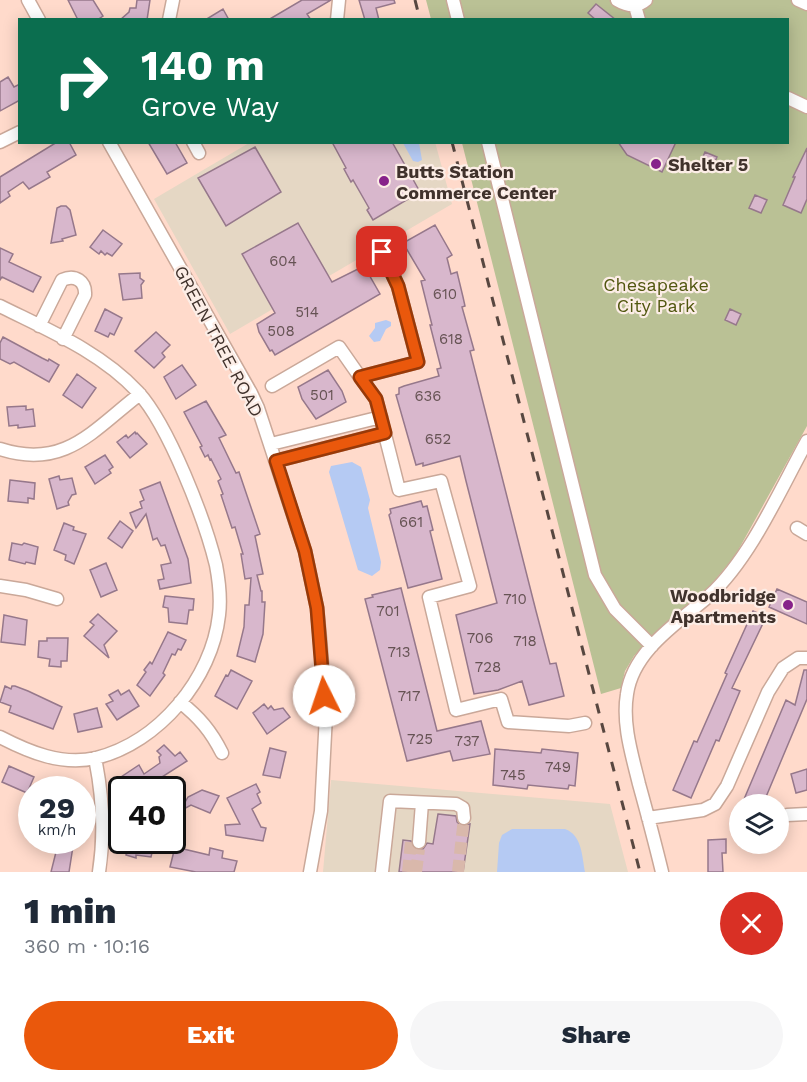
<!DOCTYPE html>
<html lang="en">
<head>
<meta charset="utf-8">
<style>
	body { margin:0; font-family:"Work Sans",sans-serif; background:#f6f6f7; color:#1f2937; height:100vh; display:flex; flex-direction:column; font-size:22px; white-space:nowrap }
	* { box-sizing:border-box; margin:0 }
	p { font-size:20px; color:#747a83 }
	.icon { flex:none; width:33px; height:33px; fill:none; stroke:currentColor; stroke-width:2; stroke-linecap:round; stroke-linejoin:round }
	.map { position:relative; height:872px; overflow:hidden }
	.side { display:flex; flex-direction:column; background:#fff; flex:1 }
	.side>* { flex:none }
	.top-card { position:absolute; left:18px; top:18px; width:771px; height:126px; border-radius:0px; box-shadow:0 3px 15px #0003; background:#0b6e4f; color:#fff; overflow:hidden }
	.fabs { position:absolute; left:729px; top:794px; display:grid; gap:12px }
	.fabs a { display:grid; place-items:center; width:60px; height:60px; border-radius:50%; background:#fff; box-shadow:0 3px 15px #0003; font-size:30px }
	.speed { position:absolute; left:18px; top:776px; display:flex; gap:12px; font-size:30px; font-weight:700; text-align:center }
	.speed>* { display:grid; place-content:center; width:78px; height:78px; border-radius:50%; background:#fff; box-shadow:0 3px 15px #0003; line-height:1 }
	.speed small { font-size:15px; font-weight:400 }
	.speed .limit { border:3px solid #111; border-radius:9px; background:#fff; color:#111 }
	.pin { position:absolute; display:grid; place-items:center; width:51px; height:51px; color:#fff; margin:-26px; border-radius:12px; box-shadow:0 3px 9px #0006 }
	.me { position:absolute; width:66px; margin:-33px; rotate:356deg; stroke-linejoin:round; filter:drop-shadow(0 0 4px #0008) }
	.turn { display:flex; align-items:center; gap:21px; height:126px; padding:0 24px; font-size:27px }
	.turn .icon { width:78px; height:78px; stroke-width:2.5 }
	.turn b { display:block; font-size:42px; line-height:51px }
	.round { display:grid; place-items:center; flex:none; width:63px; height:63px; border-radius:32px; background:#f6f6f7 }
	.summary { display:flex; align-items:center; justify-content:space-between; height:102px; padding:0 24px }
	h1 { font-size:36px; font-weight:800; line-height:45px }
	.button { display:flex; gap:12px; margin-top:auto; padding:12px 24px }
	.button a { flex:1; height:69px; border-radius:36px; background:#ea580c; color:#fff; font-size:24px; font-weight:800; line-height:69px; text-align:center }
	.button a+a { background:#f6f6f7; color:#1f2937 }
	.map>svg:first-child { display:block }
	.commercial { fill:#e5d7c4 }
	.green { fill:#bac195 }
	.water { fill:#b5caf3 }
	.building { fill:#d8b7cc; stroke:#96788b; stroke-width:1.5 }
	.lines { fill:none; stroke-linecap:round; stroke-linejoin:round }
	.minor-tunnel { stroke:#d9b8ab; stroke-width:12; stroke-dasharray:12 6; stroke-linecap:butt }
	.minor-casing { stroke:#caa899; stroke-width:15 }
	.minor { stroke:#fff; stroke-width:12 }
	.rail { stroke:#584740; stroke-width:3; stroke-dasharray:10 10; stroke-linecap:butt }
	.route-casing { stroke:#983908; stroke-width:15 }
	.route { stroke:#ea580c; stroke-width:10 }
	.poi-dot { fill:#87228a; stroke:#fcede6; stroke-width:2 }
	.labels { text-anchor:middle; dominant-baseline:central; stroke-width:4.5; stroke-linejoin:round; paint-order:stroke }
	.number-label { font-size:15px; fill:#665354 }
	.poi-label { font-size:18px; font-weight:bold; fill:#40322c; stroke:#fcede6; text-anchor:start }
	.park-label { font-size:18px; fill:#51570f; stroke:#fcede6 }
	.street-label { font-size:18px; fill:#40322c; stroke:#fcede6 }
</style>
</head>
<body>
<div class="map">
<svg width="807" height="872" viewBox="0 0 807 872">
	<rect width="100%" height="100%" fill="#ffdacb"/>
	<!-- commercial -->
	<path class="commercial" d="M435,142L452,204L230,334L154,199L249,143Z
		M331,780L610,804L628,872H323Z"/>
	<!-- green -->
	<path class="green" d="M426,0H807V426L735,556L705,592L680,616L663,626L634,656L625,671L621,688L601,694L462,143L788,142V20L431,19Z"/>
	<!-- water -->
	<path class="water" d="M403,143H419L422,160L418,162L413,161Z
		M386,320L391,322V326L386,329L380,341L374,342L369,336L375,328V323Z
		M352,462L361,467L370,500L368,508L381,562L380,570L372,576L358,570L329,472L331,466Z
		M512,829H565C582,835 582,856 585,872H497L499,843L502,835Z"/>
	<!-- building -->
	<path class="building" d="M68,0H93L103,16L97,20H78Z
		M137,0H150L147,20H120L129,12L130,8H136Z
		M302,0H331L307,14L311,20H268Z
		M359,0H394L395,3L376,8L379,20H365Z
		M596,4L616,20H596L588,13Z
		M223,9L229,20H205Z
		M8,77L14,87L20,84V100L0,111V82Z
		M57,142H69L76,155L47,172L50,177L29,189L23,182L8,192L10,196L0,203V177Z
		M148,142H175L187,163L167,174Z
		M332,142H392L420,192L373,220L367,210L369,208L353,180L351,182L344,169L346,168Z
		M618,142H676L662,172L627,155Z
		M255,147L281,192L226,226L198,178Z
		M807,148V199L801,213L783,205L795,177H793Z
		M705,152L717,157L711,171L699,166Z
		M755,195L767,200L761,213L749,208Z
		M61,206H66L70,210L76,235L62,239L63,241L51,243L57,208Z
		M298,223L332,282L364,266L380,294L275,355L272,350L270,351L259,332L257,324L275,313L242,254Z
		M435,225L452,255L447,258L451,274L457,272L463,297L465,306L462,307L474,350L470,351L536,611L550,664L556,663L564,696L529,705L522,681L498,690L474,694L456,615L497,603L466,481L460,456L423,466V463L416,465L396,395L399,394V388L404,386L439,376L437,369L441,368L430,325H432L421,281L425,280L403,243Z
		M103,230L122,244L112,256L107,253L105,255L101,251L99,254L90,247Z
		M0,248L13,254L9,262L41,277L33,292L2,277L0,280Z
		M140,273V278L144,281L141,285L142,298L123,300L119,274Z
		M105,309L122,318L114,335L110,333L108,337L95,331Z
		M730,309L741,314L736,325L725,320Z
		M156,332L170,345L162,353L165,357L154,368L135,351Z
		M3,337L42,358L48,361L49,359L59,365L49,382L14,362L10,364L0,359V343Z
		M182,365L196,385L176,399L164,377Z
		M328,370L342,391L346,402L316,419L302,399L298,387Z
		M77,374L96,388L82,408L63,395Z
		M206,401L226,435L219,438L236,473L239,472L260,534L255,536L263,574L257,575L261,591H262V602H265L263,634L255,662L237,656L244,627L245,605H249L251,578L245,579L241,554H243L235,527L232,528L221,495L223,494L218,481L221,479L211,459L210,460L208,455L205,457L200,447L202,446L184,412Z
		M26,406V410L33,409L35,426L18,428V425L9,426L7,407Z
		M135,432L136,434L137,433L147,444L130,458L117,442L126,435L128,438Z
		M105,455L113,467L109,470L111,473L95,484L85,467Z
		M59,476L60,480L72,478L76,494L72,495L68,502L69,505L57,509L49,479Z
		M10,480L35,483L34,499L28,498V503L8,501Z
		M160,482L188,559L191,583L160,589L158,580L164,579L161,565L171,563L165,545L161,546L157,538L153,540L146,514L136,528L130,513L142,508L140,502L144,500L140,490Z
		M421,501L423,507L427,506L433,530L430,531L442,579L408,588L389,515L391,513L390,509Z
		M120,521L133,531L122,548L108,538Z
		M64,523L74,527L73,530L86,534L74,564L65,560L66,555L54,550Z
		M12,543L22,545L24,543L38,547L35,564L26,562L25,564L9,560Z
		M106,563L117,590L101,597L90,570Z
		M401,588L437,731L481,721L490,754L453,761L450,751L407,761L365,599L373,597L372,595Z
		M777,589L807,602V624L769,607Z
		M165,596L194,599L193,610H189L187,624L169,622L168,608L163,607Z
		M753,611L766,617L732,688L740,691L719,741L716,740L691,798L673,790L694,741L697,742L727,674L725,673Z
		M98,614L117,631L104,645L109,658L84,636L94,625L90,622Z
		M4,615L27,620L25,645L1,642Z
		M168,632L186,640L181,650L178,649L175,655L172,654L163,673L165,675L150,696L137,685L146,672L144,670L150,662L152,664Z
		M47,638H68L67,661H61V667L49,666L50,659L38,657L39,641H47Z
		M231,670L252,681L237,709L215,696L226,675L228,676Z
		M804,670H807V699L763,804H742L786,700L795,705Z
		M5,686L11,689L12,686H15L28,691L62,707L53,729L9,712L11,706L0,702Z
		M118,690L121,695L129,690L139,706L117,720L106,704L113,701L109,695Z
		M264,704L268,709L271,706L274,710L283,708L290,717L267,734L253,713Z
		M97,708L102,727L78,732L74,714Z
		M164,745L175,756L180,752L187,761L154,782L158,789H124L118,779L139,765L144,774L160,763L159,757L161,755L157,751Z
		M270,748L286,752L280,778L263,775Z
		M495,749L541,753L542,749L578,753L575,786L569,785L568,789L528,785L527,789L493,785Z
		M9,766L34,777L27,793L2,782Z
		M807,769V790L796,793L791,774Z
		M68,780V789H42V782Z
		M256,784L260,792L257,794L261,803L252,809L261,827L266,828L263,841L226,835L225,825L240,824L227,798Z
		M202,790L219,796L210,813L191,805L180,811L188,797Z
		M438,814L456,816L457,822L461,826L470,824L463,872H399L403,840L411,841L412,846L418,850L423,849L427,843L433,844Z
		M726,839V853H722L723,872H708V840Z
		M59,840H74L69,872H51L56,852H58Z
		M129,840H155L151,857L136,855V858L126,855Z
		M175,847L209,855L210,848L223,851L222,858L237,861L234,872H196L170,867Z"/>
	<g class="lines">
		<!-- minor-tunnel -->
		<path class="minor-tunnel" d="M408,872L411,841
			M416,872L419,849
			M458,872L464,818"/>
		<defs>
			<path id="minor" d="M28,0L39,20
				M453,0L458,20
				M617,0C627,6 637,8 646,0
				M798,0L807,4
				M635,6L639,20
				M169,20L173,0
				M337,20L339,0
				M788,98L807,107
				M0,142L20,132
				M109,142L251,393L258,408L305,551L317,608L320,639L326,715L321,811L310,872
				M193,142L199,153
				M488,142L595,575L615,609L652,646
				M382,252L398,286L418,362L360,377L376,399L399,490L441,481L470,586L429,597L456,710L501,699L508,722L569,726L585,723
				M0,306C48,330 101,352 138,392C169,426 205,520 216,565C219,581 221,599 219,615C212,679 159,742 96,758C62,766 29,752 0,737
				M39,326L62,280C75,274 86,281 85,295L63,339
				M272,386L339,347L360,377
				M271,444L381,417
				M0,449C65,470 93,430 140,394
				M276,461L385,433
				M797,528L807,534
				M0,586L26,590L57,599
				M180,702C199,717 211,731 222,753
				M95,758C103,797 105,833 99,872
				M787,815L807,814
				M648,818L703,810L715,804L727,786L768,692L783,668L798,658H807
				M419,842L422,803
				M382,872L390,801L456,804L463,808L464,818
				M662,872C655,843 647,813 639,784C632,755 622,724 627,694C633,650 679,622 710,595C751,557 780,490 807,441"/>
		</defs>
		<!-- minor casing -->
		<use href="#minor" class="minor-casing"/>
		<!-- minor -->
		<use href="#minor" class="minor"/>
		<!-- rail -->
		<path class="rail" d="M415,0L420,20
			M452,142L640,872"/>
	</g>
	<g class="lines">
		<defs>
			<path id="route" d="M324,696L317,608L305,551L276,461L385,433L376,399L360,377L418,362L398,286L382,252"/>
		</defs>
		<!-- route casing -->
		<use href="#route" class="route-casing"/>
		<!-- route -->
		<use href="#route" class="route"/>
	</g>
	<!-- markers -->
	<g class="poi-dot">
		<circle cx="656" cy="164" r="6"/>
		<circle cx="384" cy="181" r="6"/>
		<circle cx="788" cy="605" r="6"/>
	</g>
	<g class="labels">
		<!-- number labels -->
		<g class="number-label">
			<text x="283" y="261">604</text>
			<text x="445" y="294">610</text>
			<text x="307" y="312">514</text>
			<text x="281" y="331">508</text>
			<text x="451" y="339">618</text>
			<text x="322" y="395">501</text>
			<text x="428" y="396">636</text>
			<text x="438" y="439">652</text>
			<text x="411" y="522">661</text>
			<text x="515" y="599">710</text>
			<text x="388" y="611">701</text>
			<text x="480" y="638">706</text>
			<text x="525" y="641">718</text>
			<text x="399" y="652">713</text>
			<text x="488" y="667">728</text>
			<text x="409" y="696">717</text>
			<text x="420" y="739">725</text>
			<text x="467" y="741">737</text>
			<text x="558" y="767">749</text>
			<text x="513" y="775">745</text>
		</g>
		<!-- poi labels -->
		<g class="poi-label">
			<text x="668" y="164">Shelter 5</text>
			<text x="396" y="171">Butts Station<tspan x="396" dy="21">Commerce Center</tspan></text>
			<text x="776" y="595" text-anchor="end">Woodbridge<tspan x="776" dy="21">Apartments</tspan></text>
		</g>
		<!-- park labels -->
		<g class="park-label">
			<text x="656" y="284">Chesapeake<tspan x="656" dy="21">City Park</tspan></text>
		</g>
		<!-- street labels -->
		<g class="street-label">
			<text transform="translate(219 341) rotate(62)">GREEN TREE ROAD</text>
		</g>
	</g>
</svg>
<div class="fabs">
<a><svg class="icon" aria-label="layers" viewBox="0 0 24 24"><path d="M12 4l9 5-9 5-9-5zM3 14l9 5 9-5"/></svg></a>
</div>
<div class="speed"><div>29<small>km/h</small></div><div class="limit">40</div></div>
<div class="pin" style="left:382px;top:252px;background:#d93025"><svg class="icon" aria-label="arrive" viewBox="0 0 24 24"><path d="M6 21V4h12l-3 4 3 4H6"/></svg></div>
<svg class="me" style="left:324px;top:696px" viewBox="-20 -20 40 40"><circle r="19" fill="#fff"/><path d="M0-13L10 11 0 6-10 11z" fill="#ea580c"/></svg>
<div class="top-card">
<div class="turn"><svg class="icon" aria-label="right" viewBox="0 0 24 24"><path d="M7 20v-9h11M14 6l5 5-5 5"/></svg><div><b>140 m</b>Grove Way</div></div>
</div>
</div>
<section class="side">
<div class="summary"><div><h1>1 min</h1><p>360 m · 10:16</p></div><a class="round" style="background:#d93025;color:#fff"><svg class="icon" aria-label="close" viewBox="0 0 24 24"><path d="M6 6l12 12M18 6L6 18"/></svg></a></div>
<div class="button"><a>Exit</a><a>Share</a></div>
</section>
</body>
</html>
